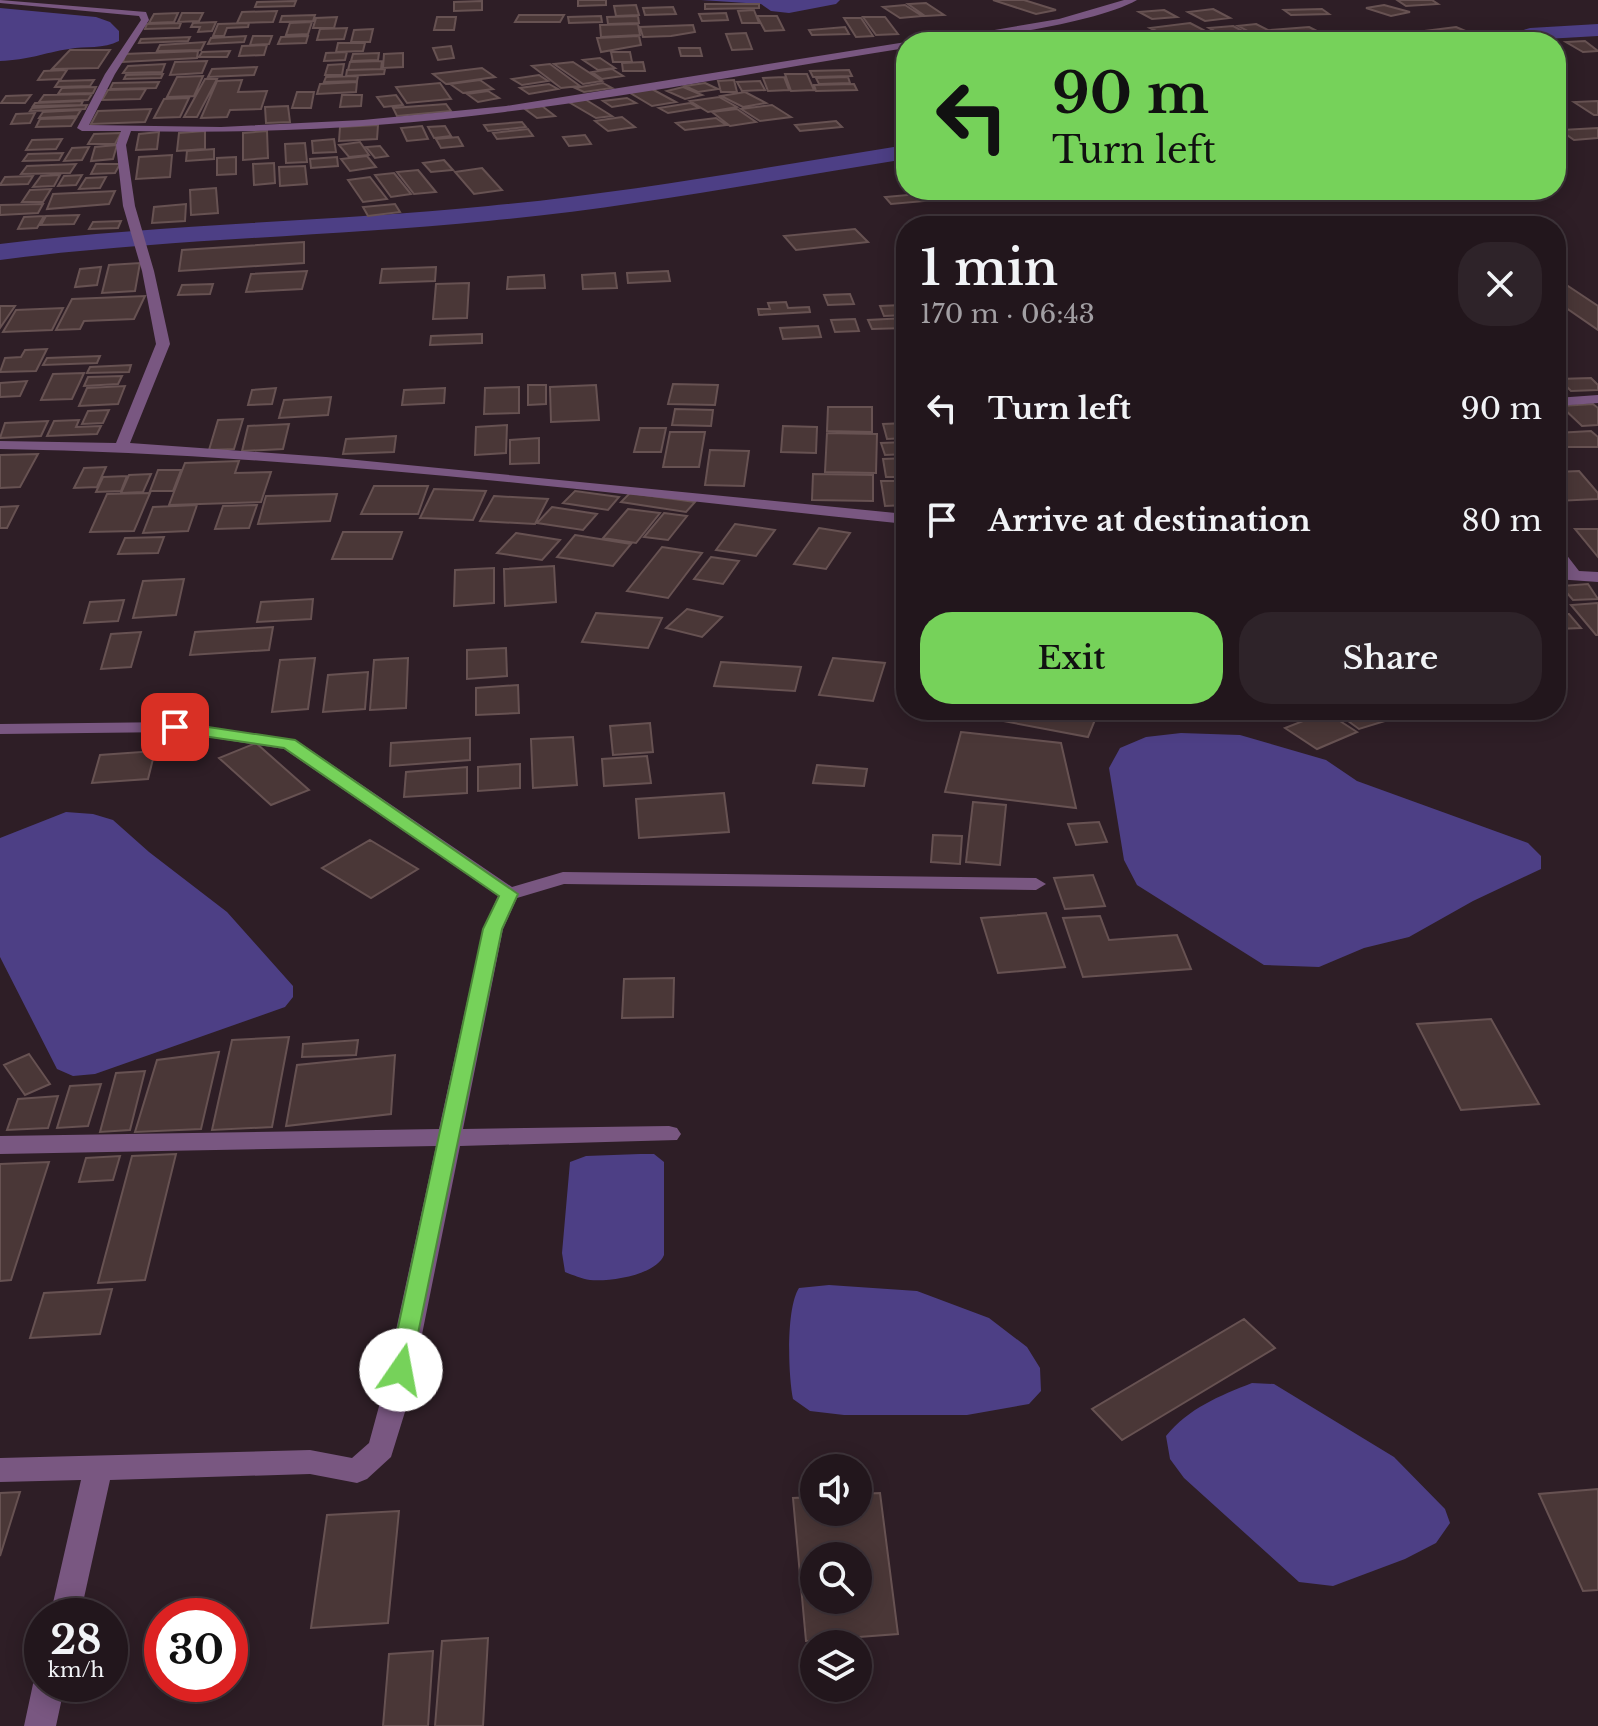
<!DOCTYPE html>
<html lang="en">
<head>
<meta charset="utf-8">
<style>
	body { margin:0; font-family:"Libre Baskerville",serif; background:#2e2329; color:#f1f3f6; height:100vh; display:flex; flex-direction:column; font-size:30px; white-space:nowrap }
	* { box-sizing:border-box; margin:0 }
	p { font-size:26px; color:#a29fa3 }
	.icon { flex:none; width:44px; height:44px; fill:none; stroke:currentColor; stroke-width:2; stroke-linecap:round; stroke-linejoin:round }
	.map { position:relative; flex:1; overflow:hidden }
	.drawer { position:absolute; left:896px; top:216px; width:670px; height:504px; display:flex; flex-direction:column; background:#22161c; border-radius:32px; box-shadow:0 4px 20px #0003,0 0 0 2px #3f353b }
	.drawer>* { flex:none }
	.guide { position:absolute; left:896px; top:32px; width:670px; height:168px; border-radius:32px; box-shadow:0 4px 20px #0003,0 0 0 2px #3f353b; background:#76d25a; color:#111; overflow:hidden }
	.fabs { position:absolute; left:800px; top:1454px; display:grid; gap:16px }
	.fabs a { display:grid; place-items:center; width:72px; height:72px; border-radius:50%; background:#22161c; box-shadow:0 4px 20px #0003,0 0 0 2px #3f353b; font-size:40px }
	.speed { position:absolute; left:24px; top:1598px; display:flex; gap:16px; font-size:40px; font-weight:700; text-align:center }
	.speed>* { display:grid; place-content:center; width:104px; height:104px; border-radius:50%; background:#22161c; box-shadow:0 4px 20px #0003,0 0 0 2px #3f353b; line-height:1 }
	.speed small { font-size:20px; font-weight:400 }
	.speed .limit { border:12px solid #d22; background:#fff; color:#111 }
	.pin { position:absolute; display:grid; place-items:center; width:68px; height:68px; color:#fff; margin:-34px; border-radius:16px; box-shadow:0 4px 12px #0006 }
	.me { position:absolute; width:88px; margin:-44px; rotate:12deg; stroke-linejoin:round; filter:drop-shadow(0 0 6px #0008) }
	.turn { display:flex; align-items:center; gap:28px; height:168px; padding:0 24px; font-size:36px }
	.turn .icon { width:104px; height:104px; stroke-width:2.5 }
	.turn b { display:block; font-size:56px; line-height:68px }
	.round { display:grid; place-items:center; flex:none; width:84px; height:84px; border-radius:32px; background:#2e2329 }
	.headline { display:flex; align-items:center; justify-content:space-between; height:136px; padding:0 24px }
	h1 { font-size:48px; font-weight:600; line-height:60px }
	.cta { display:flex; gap:16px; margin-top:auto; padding:16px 24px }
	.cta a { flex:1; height:92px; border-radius:32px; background:#76d25a; color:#111; font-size:32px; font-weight:600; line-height:92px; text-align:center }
	.cta a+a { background:#2e2329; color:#f1f3f6 }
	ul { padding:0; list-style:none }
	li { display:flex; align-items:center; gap:24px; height:112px; padding:0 24px }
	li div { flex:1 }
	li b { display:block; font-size:30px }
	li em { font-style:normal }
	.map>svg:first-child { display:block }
	.water { fill:#4d3f85 }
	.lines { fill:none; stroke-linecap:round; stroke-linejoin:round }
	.canal { fill:#4d3f85; fill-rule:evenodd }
	.building { fill:#4a3737; stroke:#675252; stroke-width:2; fill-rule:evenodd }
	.minor { fill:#795781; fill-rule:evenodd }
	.route { fill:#76d25a; stroke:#4d883a; stroke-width:2 }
</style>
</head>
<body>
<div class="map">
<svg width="1598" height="1726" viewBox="0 0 1598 1726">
	<rect width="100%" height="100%" fill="#2e1e26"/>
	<!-- water -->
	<path class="water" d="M701,0H840L836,4L789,13L771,11L761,4Z
		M0,8L96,17L110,22L119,31V41C104,49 85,46 69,49C43,53 29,60 0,61Z
		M1181,733L1240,735L1326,760L1357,781L1528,843L1541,856V869L1473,901L1409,937L1364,948L1319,967L1264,965L1137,885L1124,860L1109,768L1120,748L1146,737Z
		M66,812L93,814L113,820L149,852L227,912L293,986V997L285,1007L95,1074L73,1076L57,1069L0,957V838Z
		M640,1154H654L664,1162V1255C656,1275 610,1282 590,1280C582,1279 573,1275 565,1272L562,1253L570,1162L586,1156Z
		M829,1285L917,1291L989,1318L1027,1347L1040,1368L1041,1391L1029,1404L967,1415H844L810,1411L793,1399C788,1374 786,1308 799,1288Z
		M1252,1383L1274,1384L1394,1457L1445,1509L1450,1523L1436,1543L1405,1559L1333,1586L1299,1582L1184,1478L1170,1459L1166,1436C1189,1408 1219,1396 1252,1383Z"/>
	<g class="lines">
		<!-- canal -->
		<path class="canal" d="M1598,24V36L1493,42L1496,38L1530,28Z
			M906,145V159C767,181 628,208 488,221C325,237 162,239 0,260V244C162,224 325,222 488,206C628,193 767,167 906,145Z"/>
	</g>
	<!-- building -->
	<path class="building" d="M578,0H606V5L578,6Z
		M993,0H1024L1056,10L1036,14Z
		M1397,0H1432L1438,4L1406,6Z
		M296,1L294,6L255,7L257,2Z
		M482,1V10L454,11V2Z
		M926,3L944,15L925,16L908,4Z
		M705,4H759V8L705,9Z
		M636,5L639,15L616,16L614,6Z
		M905,5L922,16L900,18L883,7Z
		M1384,5L1410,12L1391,16L1366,8Z
		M673,7L676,14L645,15L643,8Z
		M1213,9L1230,18L1205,21L1188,12Z
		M1322,9L1329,14L1291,15L1284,10Z
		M754,10L759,23H742L738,11Z
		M1164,10L1177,17L1152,19L1139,12Z
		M277,11L273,22L237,23L242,12Z
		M178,13L174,22L149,23L154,14Z
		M182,13H203L199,21L178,22Z
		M726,13L728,20L702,21L699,14Z
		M315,15L313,21L280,22L282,16Z
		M519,15H564L560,22H515Z
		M601,16L602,22L569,23L568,17Z
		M638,16L639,23L608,24L607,17Z
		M757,16H777L784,30L765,31Z
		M337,17L334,28H313L316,18Z
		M437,17H456L454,30H434Z
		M863,17H885L898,34L876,35Z
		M844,18H861L873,36L856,37Z
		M216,22L212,31L198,32L200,27H191L193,23Z
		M312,22L308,34L286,35L290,23Z
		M181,23L179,28L145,29L147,24Z
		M249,23L248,27L227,28L224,36H213L218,24Z
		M1190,23L1217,37L1177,41L1150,28Z
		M638,24L640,35L601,37L600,25Z
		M1256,24L1274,33L1255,35L1238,26Z
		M693,25L695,32L671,36L643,37L640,27Z
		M1233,26L1254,37L1229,39L1209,28Z
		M845,27L849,34L812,35L809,30Z
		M1309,27L1321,33L1282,36L1271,30Z
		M1456,27L1489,41L1440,42L1416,32Z
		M347,28L344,39L317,40L320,29Z
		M373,29L370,42H351L354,30Z
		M1054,31L1067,39L1050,40L1037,32Z
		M746,33L752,49L732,50L726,34Z
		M246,36L244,42L208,44L211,38Z
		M253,36H272L269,44L250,45Z
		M308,36L306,43L278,44L281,37Z
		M639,36L641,45L601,52L597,38Z
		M190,37L188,41L139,43L141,39Z
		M1585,41L1598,51L1583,52L1566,42Z
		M205,42L201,50L157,51L160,45Z
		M338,43H365L363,51L336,52Z
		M267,45L264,55L239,56L242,46Z
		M451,46L454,58L438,60L433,48Z
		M679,48H700L702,56H681Z
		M70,50H110L98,68L52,69Z
		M198,51L197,58L123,62L125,54Z
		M230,51L227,57H199L202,52Z
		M347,52L345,60L324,61L326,53Z
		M611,52H630L632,62H613Z
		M379,53L378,60L351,61L353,54Z
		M403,53V67L383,68L384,54Z
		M600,58L615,68L598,70L583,60Z
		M207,61L202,73L170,75L175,62Z
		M382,61L381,69L348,70L350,62Z
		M573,62L602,81L583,84L554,64Z
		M643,62L645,71H623L622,63Z
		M165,64L162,72L123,73L128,66Z
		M344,64L342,75H325L328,65Z
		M550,64L580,86L561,88L532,66Z
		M257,67L254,75L208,77L212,69Z
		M482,68L495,77L446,84L433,74Z
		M385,69L384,74L346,76L347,70Z
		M612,69L623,76L602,79L592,72Z
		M67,70L61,79L38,80L44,71Z
		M849,70L852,76L813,77L810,71Z
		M163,74L161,78L124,79L126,75Z
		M785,74H807L814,90L791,91Z
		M539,75L548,81L522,85L512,79Z
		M203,76L194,96L167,97L177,77Z
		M358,76L357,81L324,82L326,77Z
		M784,77L789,90L768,91L763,78Z
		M848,77L850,83L819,84L816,78Z
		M205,79H217L197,117H184Z
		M94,80L90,86L55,87L59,81Z
		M242,80L238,92L267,91L261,109L230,110L227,117L201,118L217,81Z
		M480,80L493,89L463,93L450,84Z
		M734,80L737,92H721L718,81Z
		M760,81L765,90L742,91L737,82Z
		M159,82L156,88L110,89L113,83Z
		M357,82L356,92L317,94L320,84Z
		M440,83L451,99L407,103L396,87Z
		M603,83L612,88L584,92L575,88Z
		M705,83L718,89L698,92L685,86Z
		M549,84L558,89L529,94L520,88Z
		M854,84L857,90L816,91L814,85Z
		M96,87L93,93L58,94L62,88Z
		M683,87L702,95L685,99L667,91Z
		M650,88L676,102L652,106L627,91Z
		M146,89L140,99L102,100L108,90Z
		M488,91L499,98L478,102L467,94Z
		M297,92H314L311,108H292Z
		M745,92L766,103L743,107L721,96Z
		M92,94L88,100L39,102L44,95Z
		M31,95L25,103H1L6,96Z
		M342,95H362L361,106L340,107Z
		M396,95L403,105L384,107L377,97Z
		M719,97L737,107L708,112L690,101Z
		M189,98L180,117L154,118L164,99Z
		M583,98L612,116L596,118L567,101Z
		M627,98L636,103L612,107L603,101Z
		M83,101L81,105L33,106L35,103Z
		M1598,101V115H1594L1574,102Z
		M690,103L699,108L668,113L659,108Z
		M446,104L451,111L397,116L393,108Z
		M87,105L85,109L30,111L32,108Z
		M772,105L791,117L760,121L741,109Z
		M288,106L290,122L266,123L265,107Z
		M542,106L555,116L537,118L525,109Z
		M151,109L145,122L91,124L98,111Z
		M737,109L756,122L730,126L712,112Z
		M81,110L77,116L39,118L43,112Z
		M35,113L30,123L11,124L16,114Z
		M622,117L635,127L608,131L595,121Z
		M76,118L71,126L36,127L40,119Z
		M716,118L726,125L685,130L676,123Z
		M836,121L842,127L800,131L795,125Z
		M522,122L526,127L488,131L484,125Z
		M378,125L377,139L339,141L340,127Z
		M422,126L428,139L407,141L401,128Z
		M445,126L451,136L434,138L428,127Z
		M1598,128V138L1574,140L1560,130Z
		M528,129L533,136L497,139L493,133Z
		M205,131V149L177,151L179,133Z
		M267,131L268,158L243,160V133Z
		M159,132L157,149L136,150L139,134Z
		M121,133L115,144H88L94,134Z
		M585,135L591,144L569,146L563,137Z
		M458,137L463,146L441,148L436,139Z
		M62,139L56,149L26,150L32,140Z
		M334,139L336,152L313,153L312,141Z
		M360,142L369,155L349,157L339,145Z
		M305,143L307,162L286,163L285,144Z
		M117,145L113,159L91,161L95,147Z
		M380,146L388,156L375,158L366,147Z
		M89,147L82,160L64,161L72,148Z
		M214,149V159L186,161L187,151Z
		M63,153L59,160L23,161L28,154Z
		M172,155L170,177L136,179L139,157Z
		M367,156L376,167L350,171L341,159Z
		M236,157V174L217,175V158Z
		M337,157L338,166L311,168L310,159Z
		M444,160L453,170L431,172L423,163Z
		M274,163L275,183L254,185L253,164Z
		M76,164L70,173L21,174L27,166Z
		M96,164H120L115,173L91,174Z
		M305,166L307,184L280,186L279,167Z
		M482,168L502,190L474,194L455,172Z
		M418,170L436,192L414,194L397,172Z
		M394,173L411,194L391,197L375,175Z
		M60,175L54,186L33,187L41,176Z
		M82,175L76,185L58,186L64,176Z
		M33,176L28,184L0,185L5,177Z
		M106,177L100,188L79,189L86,178Z
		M370,177L387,199L363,202L348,180Z
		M216,188L218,213L191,215L190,190Z
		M51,189L43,202H22L30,190Z
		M115,191L109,204L47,209L53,194Z
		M930,193L936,200L891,204L885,197Z
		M43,204L38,213L0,215V205Z
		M186,204L185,221L152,223L154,207Z
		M395,204L400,212L368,216L363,207Z
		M79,215L74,224L41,225L46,216Z
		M44,216L37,228L18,229L24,217Z
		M121,221L118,228L89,229L93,222Z
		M855,229L868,242L796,250L784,236Z
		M304,242V263L179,271L182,250Z
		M140,263L135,291L102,293L109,265Z
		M101,267L97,285L75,287L80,269Z
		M436,267L435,281L380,283L382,269Z
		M307,271L302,289L246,292L251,274Z
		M668,271L670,281L628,283L627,273Z
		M615,273L617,288L583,289L582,275Z
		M544,275L545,288L507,289L508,277Z
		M1556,278L1598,306V330L1556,301Z
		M469,283L467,318L433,319L436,284Z
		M213,284L210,294L178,295L182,285Z
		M850,294L854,304L828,305L824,295Z
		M145,296L134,319L84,321L80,329L56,330L72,299Z
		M786,302L788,308L809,307L810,312L759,315L758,309H770L768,303Z
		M902,305L906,315L884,316L880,306Z
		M0,306H15L0,328Z
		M63,308L52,330L3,332L16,310Z
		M906,318V328L872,329L868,320Z
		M855,319L859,331L835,332L831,320Z
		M818,326L821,337L783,339L780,328Z
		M482,334V343L430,345L431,336Z
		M47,349L36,371L0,372L5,358L21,357L25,350Z
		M100,356L97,363L43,365L47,358Z
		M131,365L129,372L87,373L90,367Z
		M84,373L72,399L41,400L53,374Z
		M122,376L118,384L84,386L88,377Z
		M1591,378L1598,385V390L1571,391L1559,379Z
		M27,381L20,396L0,397V383Z
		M673,384L718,385L715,405L668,404Z
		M528,385H546V404L528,405Z
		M596,385L599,420L551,422L550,387Z
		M125,386L118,404L79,406L87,388Z
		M519,387V413L484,414L485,388Z
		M276,388L272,404L248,405L252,390Z
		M445,388L444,403L402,405L404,390Z
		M331,397L328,415L279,418L284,400Z
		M1593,404L1598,408V425L1582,426L1561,406Z
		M828,407H872V432L827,431Z
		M675,409L713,410L711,426L672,425Z
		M109,410L103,423L82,424L88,411Z
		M243,419L234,449L209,450L218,420Z
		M79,420L76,427L101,426L97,434L47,436L54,421Z
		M48,421L41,436L0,438L5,423Z
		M906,423V438L887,439L883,424Z
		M289,424L283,449L242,451L248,426Z
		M507,425L506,453L475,455L476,427Z
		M783,426L817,427L816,453L781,452Z
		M640,428H666L661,452H634Z
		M1591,431L1598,437V447H1556V433Z
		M670,432H705L699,467H663Z
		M827,433L877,434L876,473L825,472Z
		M396,436L394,452L343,454L346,439Z
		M539,438V463L510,464V440Z
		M906,442V454L885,455L881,443Z
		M710,450L749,451L744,486L705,485Z
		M38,454L20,487L0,488V455Z
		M906,458V477H886L883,459Z
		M239,461L235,473L271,472L261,502L169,505L185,463Z
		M106,467L97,487L74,488L84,468Z
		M158,470H181L173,491H150Z
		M1579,471L1598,493V499L1556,501V472Z
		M151,474L143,492L121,493L129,475Z
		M813,474L873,475V501L812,500Z
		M127,476L121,491L96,492L103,477Z
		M881,481H906V505L885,506Z
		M374,486H428L418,514H361Z
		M434,489L486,491L473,520L420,518Z
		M575,491L619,497L608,510L563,503Z
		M150,493L134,531L90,532L107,494Z
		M630,493L695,502L686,512L621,502Z
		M337,494L330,521L258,524L266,496Z
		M494,496L548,499L535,524L480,521Z
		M197,505L188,531L143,533L153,507Z
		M257,505L249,528L215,529L223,506Z
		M18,506L7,528H0V507Z
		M552,507L597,514L583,530L537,523Z
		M628,509L660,513L636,543L603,538Z
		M664,513L687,516L668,540L644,537Z
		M735,524L775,530L756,556L716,550Z
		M819,528L850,533L826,569L794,564Z
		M1575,529H1598V557Z
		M343,532H402L392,559H332Z
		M516,533L560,540L542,560L497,553Z
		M575,535L631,544L613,566L557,557Z
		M164,537L158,553L118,554L125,538Z
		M662,547L702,553L668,598L627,591Z
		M711,557L739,561L723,584L694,579Z
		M554,566L556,602L505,606L504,569Z
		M494,568V603L454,606L455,570Z
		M184,579L176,615L133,618L143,581Z
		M1588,584L1598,599L1573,600L1561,586Z
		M313,599L311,619L257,622L261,602Z
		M124,600L118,621L84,623L90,602Z
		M1598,603V635H1596L1571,605Z
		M687,609L722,617L702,637L666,628Z
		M596,613L662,618L648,648L582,642Z
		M1556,614H1569L1581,628L1556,629Z
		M273,627L269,650L190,655L195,632Z
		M141,632L131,667L101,669L111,634Z
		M506,648L507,676L467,679V650Z
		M315,658L308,709L272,712L280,660Z
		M408,658L406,708L370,710L374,660Z
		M833,658L885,663L873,701L819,695Z
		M721,662L801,667L795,691L714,686Z
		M368,672L365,709L323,712L328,675Z
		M518,685L519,713L476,715V688Z
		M945,710H1099L1088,737Z
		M1333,710H1421L1359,729Z
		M1326,712L1357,732L1317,749L1285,728Z
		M650,723L653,752L613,755L610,726Z
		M961,732L1061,743L1076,808L945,792Z
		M573,737L577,785L533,788L531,739Z
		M470,738V760L390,766L391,743Z
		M256,743L309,790L271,805L219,758Z
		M155,751L148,779L92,783L100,755Z
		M647,756L651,783L604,786L602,759Z
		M520,764V788L478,791V767Z
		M817,765L867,769L864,786L813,783Z
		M467,767V793L404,797L406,772Z
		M724,793L729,832L639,838L636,799Z
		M973,802L1006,805L1000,865L966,862Z
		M1099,822L1107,842L1076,845L1068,824Z
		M933,835L962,836L960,864L931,862Z
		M370,840L418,869L371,898L322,868Z
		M1093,875L1105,906L1065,909L1054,878Z
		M1046,913L1065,967L998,973L981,918Z
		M1100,916L1109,940L1177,935L1191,969L1083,977L1063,918Z
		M674,978L673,1017L622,1018L624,979Z
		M1491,1019L1539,1104L1461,1110L1417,1024Z
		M289,1037L272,1127L212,1130L232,1040Z
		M358,1040L356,1055L302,1057L303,1044Z
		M219,1052L201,1129L135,1132L157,1060Z
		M29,1054L50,1084L25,1095L4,1065Z
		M395,1055L391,1114L286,1126L297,1065Z
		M145,1071L130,1130L100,1132L116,1073Z
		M101,1084L88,1126L57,1128L70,1086Z
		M58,1096L48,1128L7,1130L18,1099Z
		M176,1154L145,1280L98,1283L132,1156Z
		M120,1156L113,1180L79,1182L86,1158Z
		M49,1162L11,1280L0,1281V1164Z
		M112,1289L100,1334L30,1338L44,1293Z
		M1244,1319L1275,1348L1122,1440L1092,1409Z
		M1598,1489V1590L1583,1591L1539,1494Z
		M20,1492L0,1556V1493Z
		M880,1493L898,1634L806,1641L793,1498L814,1497V1512H858V1494ZM814,1556H858V1600H814Z
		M399,1511L388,1623L311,1628L327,1515Z
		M488,1638L483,1726H435L442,1641Z
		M433,1651L428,1726H383L389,1654Z"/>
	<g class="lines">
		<!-- minor -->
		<path class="minor" d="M0,0L146,12L149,20L115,74L89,125L221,127L363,120L506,106L906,42V48C773,69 639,95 505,112C381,128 256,134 131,131L126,145L135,206L154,271L170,344L130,443L326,457L906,514V524C605,493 303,454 0,449V441L116,443L156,344L142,271L123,206L116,145L121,131H82L77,128L105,74L141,20L139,16L0,3Z
			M1124,0H1137C1097,23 971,42 924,42L1059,19Z
			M1598,395V403L1556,406V398Z
			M1556,547L1562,549L1579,571L1598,572V582L1556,579V569L1561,570L1556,563Z
			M175,722L296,740L512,887L563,872L1036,878L1046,884L1036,890L564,884L517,898L503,929L463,1129L669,1126L677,1128L681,1134L677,1140L460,1146L409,1399L391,1457L367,1479L357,1483L310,1474L110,1480L80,1616H50L81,1480L0,1482V1458L310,1450L352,1458L369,1443L381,1399L436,1146L0,1154V1136L439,1129L483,929L498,896L284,749L175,732L0,734V724Z
			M42,1672V1684H65L56,1726H24L33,1684Z"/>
	</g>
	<!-- route -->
	<path class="route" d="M175,722L295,740L518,894L502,929L409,1377L401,1380L392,1377L389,1370L483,929L499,896L284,748L169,731L167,727Z"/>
</svg>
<div class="fabs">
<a><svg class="icon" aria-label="sound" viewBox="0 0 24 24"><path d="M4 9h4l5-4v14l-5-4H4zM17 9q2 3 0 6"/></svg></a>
<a><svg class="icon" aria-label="search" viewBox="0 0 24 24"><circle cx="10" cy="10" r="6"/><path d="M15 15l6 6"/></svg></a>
<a><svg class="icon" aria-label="layers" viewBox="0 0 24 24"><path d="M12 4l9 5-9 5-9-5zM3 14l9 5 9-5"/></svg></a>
</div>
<div class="speed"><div>28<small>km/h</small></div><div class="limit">30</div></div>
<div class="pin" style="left:175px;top:727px;background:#d93025"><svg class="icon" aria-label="arrive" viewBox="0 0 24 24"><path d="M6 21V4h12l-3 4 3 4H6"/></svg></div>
<svg class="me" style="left:401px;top:1370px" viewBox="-20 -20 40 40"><circle r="19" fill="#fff"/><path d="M0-13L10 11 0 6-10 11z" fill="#76d25a"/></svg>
<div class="guide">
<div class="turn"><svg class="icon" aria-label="left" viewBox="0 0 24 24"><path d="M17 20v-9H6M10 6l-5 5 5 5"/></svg><div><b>90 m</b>Turn left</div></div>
</div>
<section class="drawer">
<div class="headline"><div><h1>1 min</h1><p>170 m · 06:43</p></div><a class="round"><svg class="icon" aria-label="close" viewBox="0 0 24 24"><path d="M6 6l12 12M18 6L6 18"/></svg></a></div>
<ul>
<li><svg class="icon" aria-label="left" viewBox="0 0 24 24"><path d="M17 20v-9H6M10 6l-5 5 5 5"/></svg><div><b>Turn left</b></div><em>90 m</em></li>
<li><svg class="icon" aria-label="arrive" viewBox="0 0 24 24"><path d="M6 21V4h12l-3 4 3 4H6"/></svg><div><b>Arrive at destination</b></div><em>80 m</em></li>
</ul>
<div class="cta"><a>Exit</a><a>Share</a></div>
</section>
</div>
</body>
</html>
